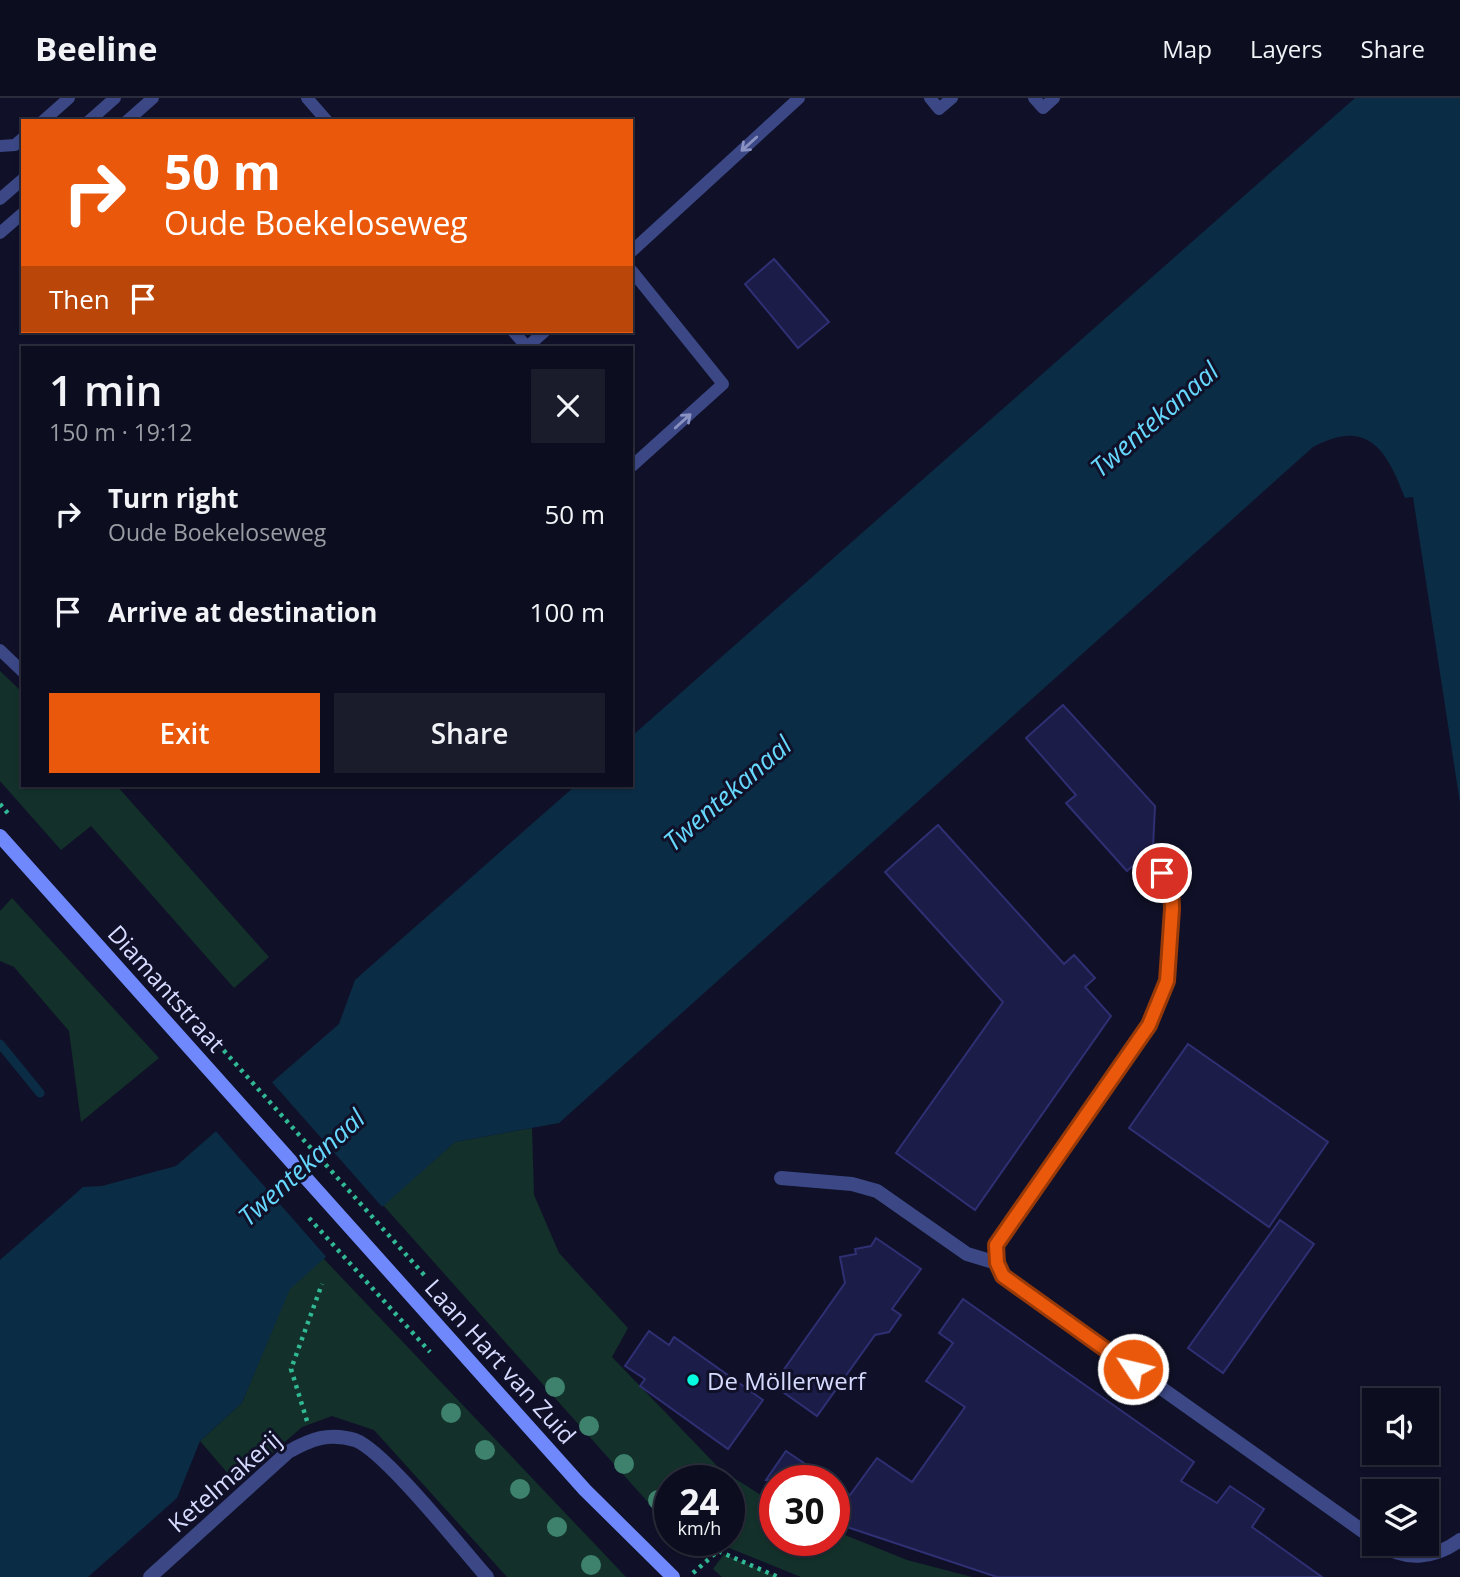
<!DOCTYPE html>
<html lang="en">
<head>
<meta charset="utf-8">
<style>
	body { margin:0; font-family:"Open Sans",sans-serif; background:#1a1b2b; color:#f1f3f6; height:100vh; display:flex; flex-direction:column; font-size:26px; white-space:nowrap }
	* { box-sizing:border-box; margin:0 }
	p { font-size:23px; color:#9a9ca4 }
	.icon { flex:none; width:38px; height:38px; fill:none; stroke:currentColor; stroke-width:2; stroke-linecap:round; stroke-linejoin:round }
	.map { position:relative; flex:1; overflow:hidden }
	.sheet { position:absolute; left:21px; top:248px; width:612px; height:441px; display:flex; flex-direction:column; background:#0c0d1e; border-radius:0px; box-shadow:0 2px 5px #0004,0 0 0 2px #2c2d3c }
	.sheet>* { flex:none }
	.hud { position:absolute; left:21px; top:21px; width:612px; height:214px; border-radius:0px; box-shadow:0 2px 5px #0004,0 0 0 2px #2c2d3c; background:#ea580c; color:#fff; overflow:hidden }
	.controls { position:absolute; left:1362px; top:1290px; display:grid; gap:14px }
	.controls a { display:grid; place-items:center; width:77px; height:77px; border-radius:0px; background:#0c0d1e; box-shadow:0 2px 5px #0004,0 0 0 2px #2c2d3c; font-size:35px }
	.speed { position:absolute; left:654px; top:1367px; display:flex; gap:14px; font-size:35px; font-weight:700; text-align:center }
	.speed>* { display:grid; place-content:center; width:91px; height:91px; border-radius:50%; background:#0c0d1e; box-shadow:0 2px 5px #0004,0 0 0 2px #2c2d3c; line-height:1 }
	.speed small { font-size:18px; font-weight:400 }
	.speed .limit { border:10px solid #d22; background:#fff; color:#111 }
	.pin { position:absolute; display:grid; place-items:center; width:60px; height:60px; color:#fff; margin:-30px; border:4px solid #fff; border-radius:50%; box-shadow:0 2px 7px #0007 }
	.me { position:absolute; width:77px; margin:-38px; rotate:305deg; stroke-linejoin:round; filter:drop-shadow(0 0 5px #0008) }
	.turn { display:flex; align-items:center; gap:24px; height:147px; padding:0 28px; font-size:32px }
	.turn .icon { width:91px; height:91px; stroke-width:2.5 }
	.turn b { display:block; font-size:49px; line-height:60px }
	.then { display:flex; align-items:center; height:66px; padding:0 28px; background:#0003; gap:14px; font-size:26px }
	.round { display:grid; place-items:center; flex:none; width:74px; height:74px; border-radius:0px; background:#1a1b2b }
	.head { display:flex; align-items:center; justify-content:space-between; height:119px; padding:0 28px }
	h1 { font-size:42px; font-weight:600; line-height:52px }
	.cta { display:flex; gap:14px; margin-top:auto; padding:14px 28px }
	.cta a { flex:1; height:80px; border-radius:0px; background:#ea580c; color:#fff; font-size:28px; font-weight:600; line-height:80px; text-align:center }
	.cta a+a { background:#1a1b2b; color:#f1f3f6 }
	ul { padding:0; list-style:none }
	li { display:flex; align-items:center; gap:21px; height:98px; padding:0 28px }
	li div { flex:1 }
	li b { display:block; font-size:26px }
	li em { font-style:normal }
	header { display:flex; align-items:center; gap:42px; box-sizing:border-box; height:98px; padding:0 35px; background:#0c0d1e; border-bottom:2px solid #2c2d3c }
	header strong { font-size:33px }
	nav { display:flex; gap:38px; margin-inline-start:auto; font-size:24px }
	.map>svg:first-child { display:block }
	.green { fill:#13312a }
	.water { fill:#0b2c45 }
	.pier { fill:#101128 }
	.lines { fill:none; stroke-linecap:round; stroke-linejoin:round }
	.stream { stroke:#0b2c45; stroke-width:9 }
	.building { fill:#1c1c48; stroke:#2f2f74; stroke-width:2 }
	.path { stroke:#31b894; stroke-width:4.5; stroke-dasharray:3.5 5; stroke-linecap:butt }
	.lane { stroke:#3c4886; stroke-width:12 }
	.street { stroke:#3c4886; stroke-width:14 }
	.secondary { stroke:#6f89fd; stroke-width:14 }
	.tree { fill:#3e826d }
	.oneway { stroke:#8a92c2 }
	.route-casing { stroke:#983908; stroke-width:18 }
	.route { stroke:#ea580c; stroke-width:12 }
	.poi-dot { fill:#06fce1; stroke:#101128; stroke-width:2.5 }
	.labels { text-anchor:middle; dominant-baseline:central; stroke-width:6; stroke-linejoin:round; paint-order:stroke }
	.street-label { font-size:24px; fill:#d7dbff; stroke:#101128 }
	.poi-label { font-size:24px; fill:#d7dbff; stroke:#101128; text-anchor:start }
	.water-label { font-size:26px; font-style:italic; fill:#66d7fd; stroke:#101128 }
</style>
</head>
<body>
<header>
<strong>Beeline</strong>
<nav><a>Map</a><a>Layers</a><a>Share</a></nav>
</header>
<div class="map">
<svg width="1460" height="1479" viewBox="0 0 1460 1479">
	<rect width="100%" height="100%" fill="#101128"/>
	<!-- green -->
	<path class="green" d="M0,573L23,595V688H117L269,859L234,890L91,728L61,752L0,683Z
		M12,800L159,960L81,1024L69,933L14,869L0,863V813Z
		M532,1030L534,1097L559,1155L628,1230L612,1259L720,1371L775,1406V1442H835V1433L907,1462L972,1479H801L724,1448L694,1452L685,1442H730V1382H670V1428L654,1411L383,1107L455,1044Z
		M323,1160L626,1479H507L374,1332L332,1318L302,1329L237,1386L200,1343L242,1305L289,1191Z
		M724,1456L778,1479H722L713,1471Z"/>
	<!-- water -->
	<path class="water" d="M1355,0H1460V705L1413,399L1405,400C1386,351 1368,320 1313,349L559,1025L455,1044L290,1191L242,1305L200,1343L177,1400L88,1479H0V1162L83,1089L102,1088L176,1068L339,926L355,882L575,688H632V638Z"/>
	<!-- pier -->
	<path class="pier" d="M270,982L384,1111L328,1161L214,1031Z"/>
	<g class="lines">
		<!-- stream -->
		<path class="stream" d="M0,946L40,995"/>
	</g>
	<!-- building -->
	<path class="building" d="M774,161L829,224L798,250L745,186Z
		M1063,607L1155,708L1153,749L1127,773L1066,705L1076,697L1026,640Z
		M938,727L1064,866L1074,857L1095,880L1085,889L1111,918L975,1112L896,1055L1003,904L885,774Z
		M1188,946L1328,1044L1269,1129L1129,1030Z
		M1280,1122L1314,1146L1223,1275L1188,1250Z
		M876,1140L921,1171L892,1211L901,1217L889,1234L875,1237L817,1318L773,1287L845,1185L840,1159L856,1156L855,1151L871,1148Z
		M963,1201L1194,1364L1181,1383L1217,1405L1230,1388L1264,1411L1252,1429L1322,1479H997L847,1429L835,1421V1387L850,1397L877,1360L912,1384L965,1309L926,1283L953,1245L939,1235Z
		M649,1233L669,1247L674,1239L763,1302L728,1351L640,1288L645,1281L625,1268Z
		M786,1353L829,1382H766Z"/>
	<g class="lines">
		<!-- path -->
		<path class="path" d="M0,706L11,719
			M201,927L426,1179
			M309,1120L430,1254
			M307,1323L291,1271L322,1186
			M693,1475L718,1453L778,1479"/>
		<!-- lane -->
		<path class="lane" d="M307,0L327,23
			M930,0L939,11L952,0
			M1034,0L1043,10L1054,0
			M43,23L69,0
			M89,23L115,0
			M127,23L153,0
			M0,48L15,47L23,40
			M0,101L23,81
			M0,135L23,115
			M632,153L799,0
			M632,173L723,286L632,368
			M513,233L527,249
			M526,250L545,233
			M0,552L23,574"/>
		<!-- street -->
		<path class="street" d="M1162,775L1171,785L1172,811L1167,883L1149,927L996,1147L997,1165L1003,1178L1374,1441
			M781,1080L852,1086L877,1093L967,1156L997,1165
			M1380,1446C1406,1464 1436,1460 1460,1442
			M150,1479L288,1354C311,1341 329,1334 355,1342C385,1353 462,1451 487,1479"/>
		<!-- secondary -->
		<path class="secondary" d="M0,738L585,1392L673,1479"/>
	</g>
	<!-- trees -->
	<g class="tree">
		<circle cx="555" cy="1289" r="10"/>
		<circle cx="451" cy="1315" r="10"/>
		<circle cx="589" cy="1328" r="10"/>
		<circle cx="485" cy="1352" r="10"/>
		<circle cx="624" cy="1366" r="10"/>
		<circle cx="520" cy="1391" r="10"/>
		<circle cx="658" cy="1402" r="10"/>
		<circle cx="557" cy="1429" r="10"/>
		<circle cx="591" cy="1467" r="10"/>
	</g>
	<!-- one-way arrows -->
	<defs><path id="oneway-shaft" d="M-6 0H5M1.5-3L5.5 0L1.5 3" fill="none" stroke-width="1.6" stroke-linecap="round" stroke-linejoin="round" transform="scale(1.75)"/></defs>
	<g class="oneway">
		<use href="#oneway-shaft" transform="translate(749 46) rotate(138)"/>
		<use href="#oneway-shaft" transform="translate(683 323) rotate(-42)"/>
	</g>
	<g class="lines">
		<defs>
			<path id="route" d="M1133,1271L1003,1178L997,1165L996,1147L1149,927L1167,883L1172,811L1171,785L1162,775"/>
		</defs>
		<!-- route casing -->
		<use href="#route" class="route-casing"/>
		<!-- route -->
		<use href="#route" class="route"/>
	</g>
	<!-- markers -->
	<circle class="poi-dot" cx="693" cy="1282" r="7"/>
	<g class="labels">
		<!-- street labels -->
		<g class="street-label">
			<text transform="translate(167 890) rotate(48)">Diamantstraat</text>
			<text transform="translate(501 1263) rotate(48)">Laan Hart van Zuid</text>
			<text transform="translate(224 1383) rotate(-41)">Ketelmakerij</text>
		</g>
		<!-- poi labels -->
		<g class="poi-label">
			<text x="707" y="1282">De Möllerwerf</text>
		</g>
		<!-- water labels -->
		<g class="water-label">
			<text transform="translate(1154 321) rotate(-41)">Twentekanaal</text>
			<text transform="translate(727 695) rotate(-41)">Twentekanaal</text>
			<text transform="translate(301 1069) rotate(-42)">Twentekanaal</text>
		</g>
	</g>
</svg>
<div class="controls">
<a><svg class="icon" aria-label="sound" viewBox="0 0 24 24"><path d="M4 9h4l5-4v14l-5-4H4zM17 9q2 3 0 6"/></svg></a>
<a><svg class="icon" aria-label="layers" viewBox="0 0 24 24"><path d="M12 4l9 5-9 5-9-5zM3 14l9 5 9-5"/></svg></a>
</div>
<div class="speed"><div>24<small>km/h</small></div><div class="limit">30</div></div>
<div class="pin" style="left:1162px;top:775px;background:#d93025"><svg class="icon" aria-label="arrive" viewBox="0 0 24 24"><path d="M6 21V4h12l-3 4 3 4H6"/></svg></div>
<svg class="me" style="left:1133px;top:1271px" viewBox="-20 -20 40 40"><circle r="17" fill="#ea580c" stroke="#fff" stroke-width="3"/><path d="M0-11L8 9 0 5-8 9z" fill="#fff"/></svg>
<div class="hud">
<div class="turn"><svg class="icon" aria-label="right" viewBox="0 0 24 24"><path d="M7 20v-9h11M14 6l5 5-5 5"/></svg><div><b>50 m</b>Oude Boekeloseweg</div></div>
<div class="then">Then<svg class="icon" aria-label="arrive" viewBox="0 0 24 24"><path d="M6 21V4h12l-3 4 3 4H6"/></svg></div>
</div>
<section class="sheet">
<div class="head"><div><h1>1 min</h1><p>150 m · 19:12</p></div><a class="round"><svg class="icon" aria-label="close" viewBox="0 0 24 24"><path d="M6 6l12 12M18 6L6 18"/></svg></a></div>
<ul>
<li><svg class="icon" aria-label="right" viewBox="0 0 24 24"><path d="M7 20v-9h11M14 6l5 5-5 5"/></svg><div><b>Turn right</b><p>Oude Boekeloseweg</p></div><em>50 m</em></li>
<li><svg class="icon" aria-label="arrive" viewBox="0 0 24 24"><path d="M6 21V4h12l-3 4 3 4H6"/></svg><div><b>Arrive at destination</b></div><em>100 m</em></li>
</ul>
<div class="cta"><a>Exit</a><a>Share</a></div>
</section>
</div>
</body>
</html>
